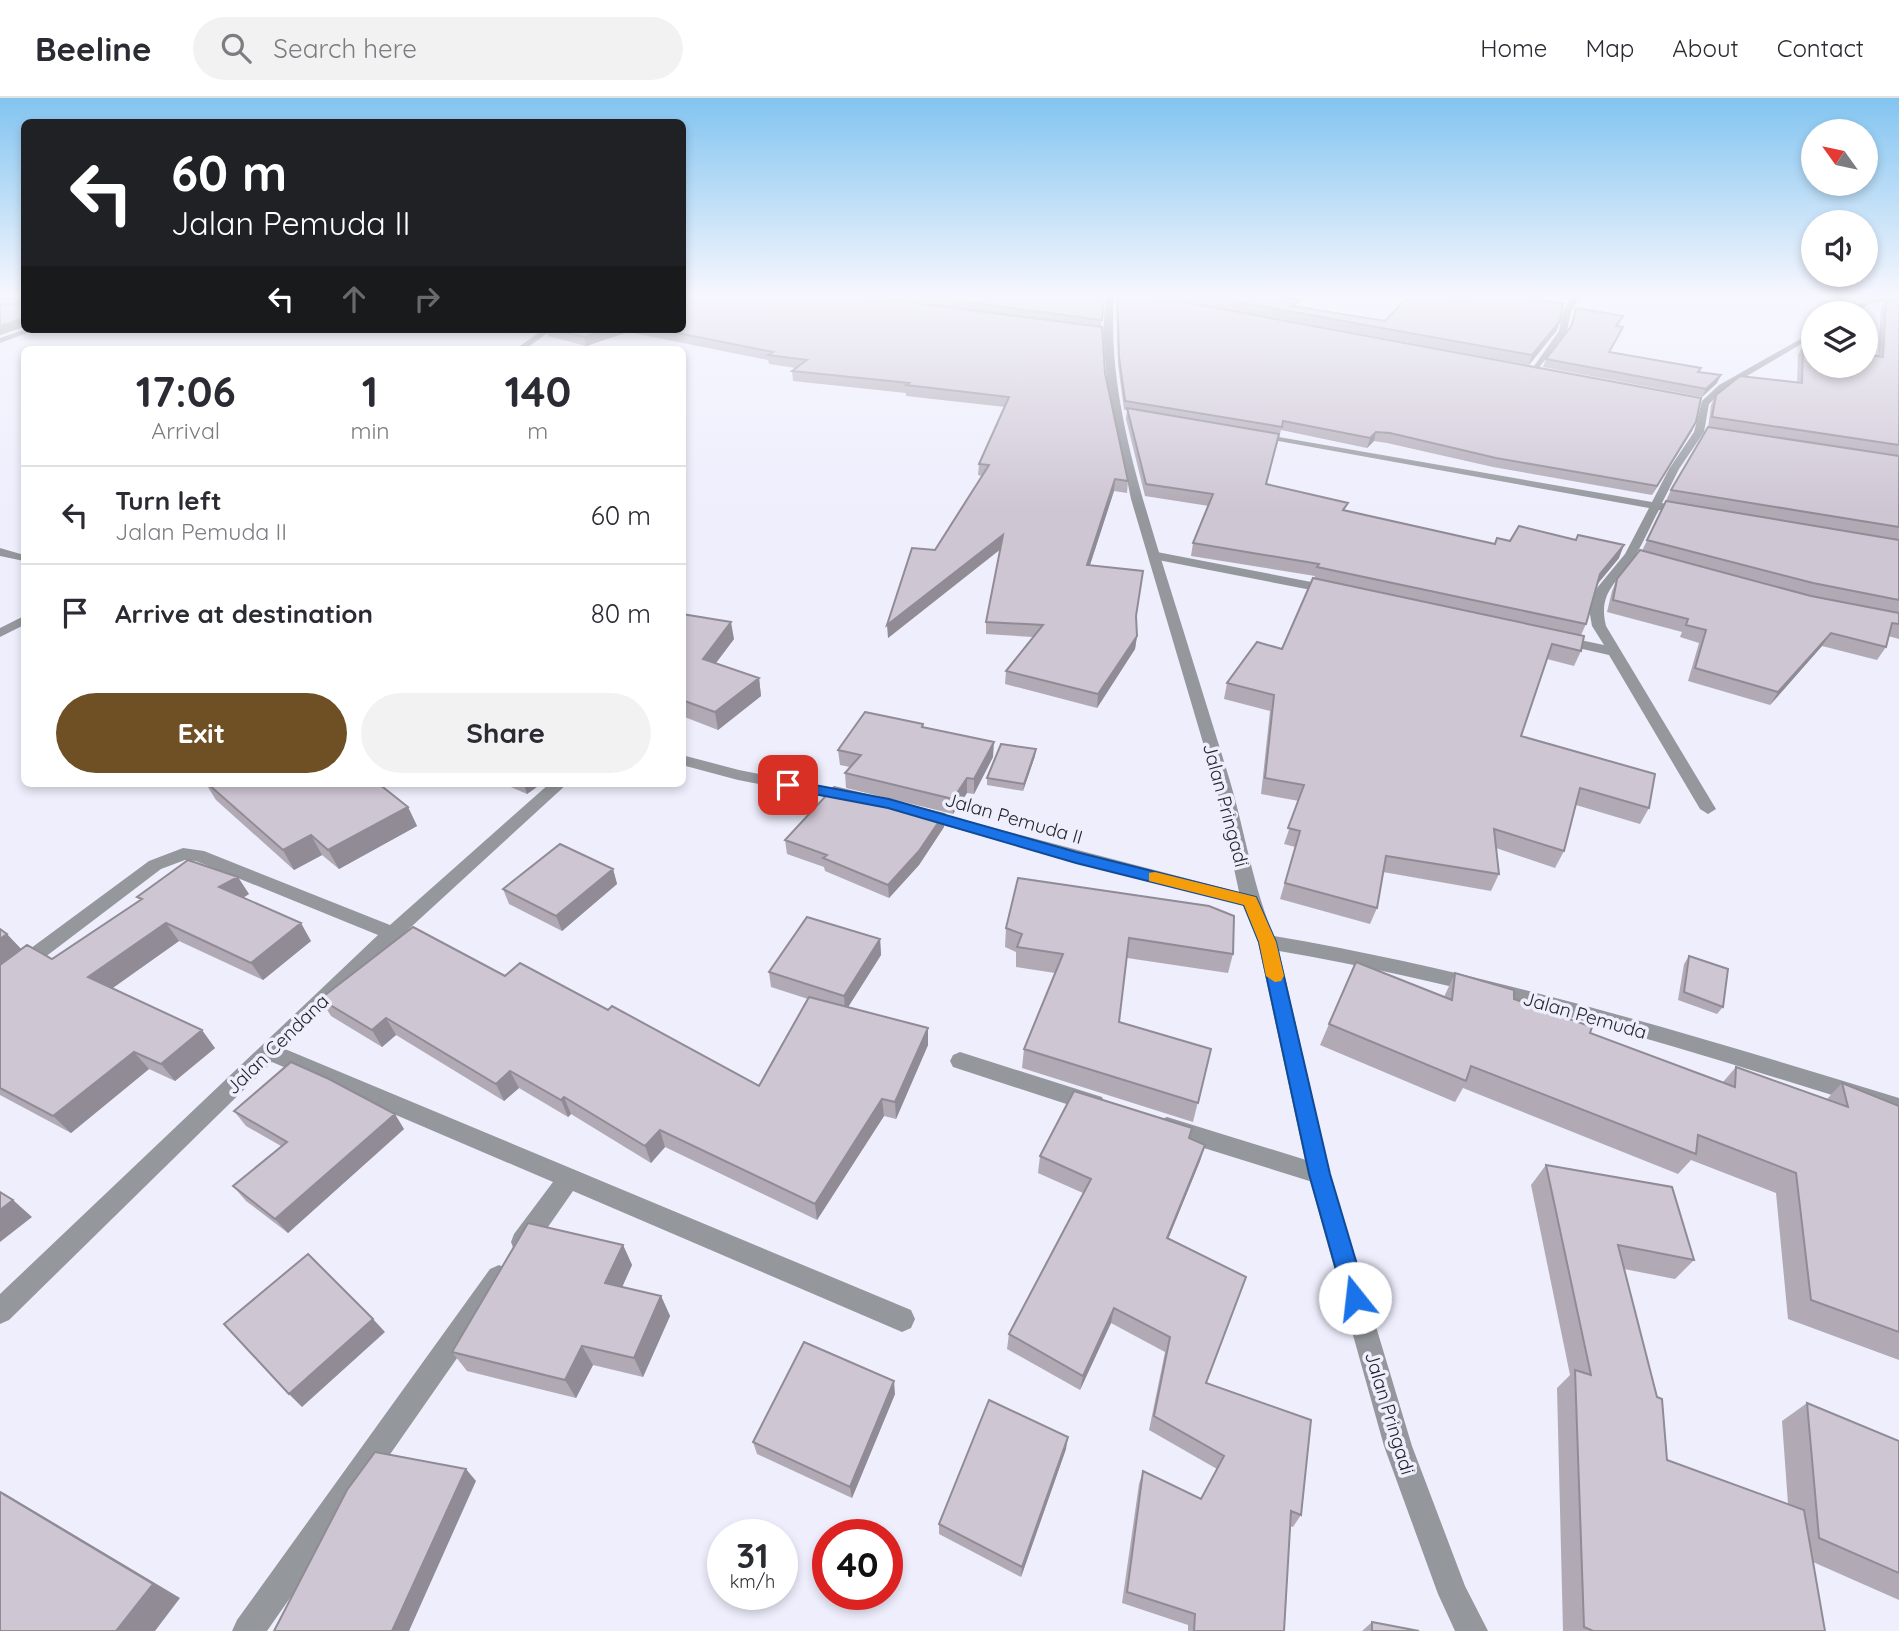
<!DOCTYPE html>
<html lang="en">
<head>
<meta charset="utf-8">
<style>
	body { margin:0; font-family:Quicksand,sans-serif; background:#f2f2f3; color:#2b2b33; height:100vh; display:flex; flex-direction:column; font-size:26px; white-space:nowrap }
	* { box-sizing:border-box; margin:0 }
	p { font-size:23px; color:#7c7c81 }
	.icon { flex:none; width:38px; height:38px; fill:none; stroke:currentColor; stroke-width:2; stroke-linecap:round; stroke-linejoin:round }
	.map { position:relative; flex:1; overflow:hidden }
	.side { position:absolute; left:21px; top:248px; width:665px; height:441px; display:flex; flex-direction:column; background:#fff; border-radius:10px; box-shadow:0 4px 10px #0003 }
	.side>* { flex:none }
	.banner { position:absolute; left:21px; top:21px; width:665px; height:214px; border-radius:10px; box-shadow:0 4px 10px #0003; background:#202124; color:#fff; overflow:hidden }
	.needle { width:46px; rotate:303deg }
	.buttons { position:absolute; left:1801px; top:21px; display:grid; gap:14px }
	.buttons a { display:grid; place-items:center; width:77px; height:77px; border-radius:50%; background:#fff; box-shadow:0 4px 10px #0003; font-size:35px }
	.speed { position:absolute; left:707px; top:1421px; display:flex; gap:14px; font-size:35px; font-weight:700; text-align:center }
	.speed>* { display:grid; place-content:center; width:91px; height:91px; border-radius:50%; background:#fff; box-shadow:0 4px 10px #0003; line-height:1 }
	.speed small { font-size:18px; font-weight:400 }
	.speed .limit { border:10px solid #d22; background:#fff; color:#111 }
	.pin { position:absolute; display:grid; place-items:center; width:60px; height:60px; color:#fff; margin:-30px; border-radius:14px; box-shadow:0 4px 10px #0006 }
	.me { position:absolute; width:77px; margin:-38px; rotate:344deg; stroke-linejoin:round; filter:drop-shadow(0 0 5px #0008) }
	.turn { display:flex; align-items:center; gap:24px; height:147px; padding:0 35px; font-size:32px }
	.turn .icon { width:91px; height:91px; stroke-width:2.5 }
	.turn b { display:block; font-size:49px; line-height:60px }
	.lanes { display:flex; align-items:center; height:66px; padding:0 35px; background:#0003; justify-content:center; gap:35px; direction:ltr }
	.lanes .off { opacity:.35 }
	.eta { display:flex; justify-content:space-evenly; align-items:center; height:119px; text-align:center }
	.eta b { font-size:42px; font-weight:700; line-height:49px }
	.button { display:flex; gap:14px; margin-top:auto; padding:14px 35px }
	.button a { flex:1; height:80px; border-radius:42px; background:#6f5025; color:#fff; font-size:28px; font-weight:700; line-height:80px; text-align:center }
	.button a+a { background:#f2f2f3; color:#2b2b33 }
	ul { padding:0; list-style:none }
	li { display:flex; align-items:center; gap:21px; height:98px; padding:0 35px; border-top:2px solid #e1e1e2 }
	li div { flex:1 }
	li b { display:block; font-size:26px }
	li em { font-style:normal }
	header { display:flex; align-items:center; gap:42px; box-sizing:border-box; height:98px; padding:0 35px; background:#fff; border-bottom:2px solid #e1e1e2 }
	header strong { font-size:33px }
	nav { display:flex; gap:38px; margin-inline-start:auto; font-size:24px }
	.search { width:490px; height:63px; background:#f2f2f3; display:flex; align-items:center; gap:18px; box-sizing:border-box; padding:0 24px; border-radius:38px; color:#7c7c81; font-size:26px }
	.map>svg:first-child { display:block }
	.lines { fill:none; stroke-linecap:round; stroke-linejoin:round }
	.minor { fill:#94989d; fill-rule:evenodd }
	.tertiary { fill:#94989d; fill-rule:evenodd }
	.wall { fill:#b1aab5 }
	.shaded-wall { fill:#908b94 }
	.building { fill:#cec6d3; stroke:#908b94; stroke-width:2 }
	.route { fill:#1a73e8; stroke:#114b97; stroke-width:2 }
	.slow { fill:#f59e0b }
	.labels { text-anchor:middle; dominant-baseline:central; stroke-width:7; stroke-linejoin:round; paint-order:stroke }
	.street-label { font-size:19px; fill:#24242a; stroke:#eeeefd }
</style>
</head>
<body>
<header>
<strong>Beeline</strong>
<div class="search"><svg class="icon" aria-label="search" viewBox="0 0 24 24"><circle cx="10" cy="10" r="6"/><path d="M15 15l6 6"/></svg>Search here</div>
<nav><a>Home</a><a>Map</a><a>About</a><a>Contact</a></nav>
</header>
<div class="map">
<svg width="1899" height="1533" viewBox="0 0 1899 1533">
	<rect width="100%" height="100%" fill="#eeeefd"/>
	<g class="lines">
		<!-- minor -->
		<path class="minor" d="M1573,196H1581L1571,214L1567,233L1535,275H1529L1559,233L1563,214Z
			M1899,198V202L1872,205L1854,215H1845L1867,201Z
			M26,231H38L0,245V240Z
			M544,231H553L524,252H514Z
			M1813,234V239L1725,291L1709,306L1704,334L1679,371L1662,405L1692,413L1686,416L1659,412C1651,426 1645,442 1636,456C1620,484 1597,492 1606,528L1716,711L1708,716L1700,711L1609,557L1556,545L1554,542L1561,538L1604,547L1592,528L1589,511L1597,490L1625,456L1649,410L1250,338L1255,335L1652,404L1669,371L1694,334L1702,303L1719,287Z
			M0,450L24,457V463L0,458Z
			M1157,454L1332,488L1338,492L1332,496L1153,461V455Z
			M24,518V527L0,539V530Z
			M682,657L739,672L851,694L859,699L851,704L738,682L682,667Z
			M549,686H567L399,840L285,951L911,1212L915,1221L911,1230L902,1234L573,1093L532,1152L523,1155L514,1152L511,1144L514,1136L553,1084L272,964L9,1222L0,1226V1196L378,837L196,763L185,762L161,771L7,888L0,890V873L149,763L183,750L204,753L390,827Z
			M922,711L1250,797L1259,803L1250,809L916,720L914,716Z
			M960,954L1102,999L1105,1006L1102,1013L1094,1015L953,969L950,963L953,957Z
			M1167,1019L1319,1066L1327,1069L1330,1076L1327,1083L1319,1086L1159,1036L1156,1029L1159,1022Z
			M499,1167L508,1171L511,1179L508,1187L267,1533H232L237,1522L490,1171Z"/>
		<!-- tertiary -->
		<path class="tertiary" d="M1106,196H1114C1107,292 1138,386 1166,477C1186,541 1206,605 1226,670C1244,726 1251,784 1274,838C1487,874 1693,937 1899,1000V1018C1694,954 1490,889 1279,853L1330,1076L1412,1348L1465,1488L1488,1533H1455L1438,1496L1384,1348L1308,1076L1258,844L1241,803L1217,692L1131,401L1107,284L1103,235Z"/>
	</g>
	<!-- wall -->
	<path class="wall" d="M0,196H24V229L0,237L20,206L0,204Z
		M682,196H1104L1101,229L1105,275L1128,383L1127,395L1114,393L1090,467L1136,520L1137,538L1135,551L1097,610L1005,586L1006,573L1033,539L986,536V524L1001,451L888,540L935,452L982,378L978,377L979,366L1005,309L906,298V295L793,283L792,273L796,270L769,266L768,262L628,234L586,248L548,238L546,231H682Z
		M1117,196L1692,333L1652,397L1493,369L1387,345L1374,343L1367,350L1281,332L1266,386L1346,413L1495,446L1510,443L1619,460L1598,485L1586,526L1581,537V553L1574,568L1547,561L1521,638L1649,710L1640,726L1576,707L1564,753L1555,770L1496,750L1499,776L1491,793L1383,774L1377,810L1370,826L1280,801L1295,749L1284,746L1299,703L1261,696L1270,613L1224,601L1227,585L1282,551L1315,478L1191,458L1193,445L1209,408L1145,398L1126,321L1127,312H1124L1118,267Z
		M1145,196H1264L1298,209L1385,223L1465,201L1536,202L1560,223L1557,232L1529,267Z
		M1886,201L1899,203V541L1888,538L1886,549L1877,562L1822,548L1770,607L1688,583L1699,545L1680,539L1682,534L1607,514L1612,493L1617,481L1642,453L1671,392L1708,330L1711,307L1716,297L1797,285L1798,257L1803,247L1878,258L1881,210Z
		M1576,210L1620,225L1618,228L1620,236L1610,254L1698,274L1717,285L1702,299L1543,269L1546,261L1570,229Z
		M517,231H539L534,235Z
		M682,516L734,541L716,565L759,580L761,598L718,632L682,618Z
		M923,626V630L993,659L974,696L967,695L953,716L846,690L845,675L850,669L840,667L838,652Z
		M1035,658L1023,693L987,687V680Z
		M206,686H386L382,689L408,709L417,728L339,771L322,757L294,772L216,702Z
		M504,686H541L527,696Z
		M944,716V729L919,767L889,800L825,773L824,769L787,756L785,742Z
		M613,771L617,786L562,833L509,806L503,791Z
		M1018,780L1233,856L1228,875L1127,860L1119,924L1211,951L1193,1024L1022,970L1024,951L1055,875L1016,869V854L1005,849L1006,830Z
		M249,796L243,800L311,843L263,882L179,843L112,890L215,950L175,983L149,971L71,1035L0,997V831L21,851L52,861L140,802L137,799Z
		M880,841L881,857L848,909L928,947L896,1021L884,1018L817,1122L665,1049L651,1065L571,1016L568,1019L519,990L504,1003L396,937L382,949L331,918L320,901L505,878L608,912L759,988L808,901L771,889L769,874Z
		M1689,858L1723,909L1717,916L1678,902L1684,866Z
		M1455,875L1590,935L1723,984L1736,969L1827,1001L1842,985L1899,1008V1262L1788,1221L1776,1095L1691,1062L1678,1076L1463,990L1455,1004L1320,947L1329,926L1444,899Z
		M234,1013L404,1031L288,1135L246,1103L233,1088L281,1048L246,1028Z
		M1189,1040L1205,1047L1200,1063L1168,1141L1206,1285L1301,1417L1293,1429L1290,1428L1284,1533H1188V1527L1122,1505L1139,1386L1143,1373L1201,1401L1217,1371L1149,1332L1165,1254L1111,1225L1080,1292L1007,1251L1009,1236L1083,1095L1038,1075L1040,1058Z
		M1546,1067L1694,1162L1675,1181L1624,1171L1667,1362L1788,1406L1782,1323L1807,1305L1899,1343V1502L1813,1464L1825,1533H1563L1557,1290L1570,1277L1531,1087Z
		M623,1147L632,1167L622,1189L661,1198L670,1218L643,1279L593,1267L576,1300L467,1273L452,1254Z
		M895,1296L852,1400L757,1356L753,1344Z
		M1066,1351L1021,1479L939,1436V1426Z
		M1372,1524L1419,1533H1362Z"/>
	<!-- shaded-wall -->
	<path class="shaded-wall" d="M1536,196H1541L1528,210L1531,201Z
		M21,221L24,229L0,237V228Z
		M1560,223L1557,232L1529,267L1532,257Z
		M607,231H627L628,234L586,248L584,239Z
		M1721,277L1717,285L1702,299L1706,291Z
		M1696,324L1692,333L1652,397L1657,388Z
		M1376,334L1374,343L1367,350L1370,340Z
		M1115,381L1114,393L1086,479L1087,467Z
		M1003,437V449L888,540L887,527Z
		M1624,447L1619,460L1595,489L1600,476Z
		M731,524L734,541L706,578L703,561Z
		M1831,535L1822,548L1770,607L1778,594Z
		M1137,538L1135,551L1097,610L1098,596Z
		M759,580L761,598L718,632L715,614Z
		M994,644L993,659L974,696V681Z
		M1036,651L1035,658L1023,693L1024,686Z
		M967,680V695L953,716V701Z
		M524,686H541L527,696Z
		M408,709L417,728L339,771L328,752Z
		M944,716V729L919,767L889,800L888,787Z
		M311,737L322,757L294,772L283,752Z
		M613,771L617,786L562,833L556,818Z
		M238,779L249,796L230,807L219,789Z
		M166,825L179,843L103,897L88,879Z
		M301,825L311,843L263,882L251,865Z
		M7,836L23,853L0,870V841Z
		M880,841L881,857L845,914L844,898Z
		M386,920L396,937L382,949L372,932Z
		M928,930V947L896,1021L895,1004Z
		M202,932L215,950L175,983L161,966Z
		M134,954L149,971L71,1035L53,1018Z
		M510,973L519,990L504,1003L496,986Z
		M564,999L571,1016L568,1019L561,1002Z
		M882,1001L884,1018L817,1122L815,1106Z
		M395,1016L404,1031L288,1135L275,1121Z
		M660,1032L665,1049L651,1065L645,1048Z
		M1205,1047L1200,1063L1162,1156L1167,1140Z
		M13,1102L32,1119L0,1144V1112Z
		M623,1147L632,1167L615,1205L605,1185Z
		M661,1198L670,1218L643,1279L634,1260Z
		M1114,1210L1111,1225L1080,1292L1083,1278Z
		M373,1221L385,1234L302,1309L289,1296Z
		M582,1248L593,1267L576,1300L565,1282Z
		M894,1283L895,1296L852,1400L850,1389Z
		M1068,1339L1066,1351L1021,1479L1022,1469Z
		M466,1371L476,1383L409,1533H392Z
		M0,1393L4,1395L180,1500L155,1533H116L0,1394Z"/>
	<!-- building -->
	<path class="building" d="M0,196H24V221H21L0,228V206H20L23,200L0,198Z
		M682,196H843L1102,229L1105,275L1128,383L1115,381L1087,467L1143,473L1136,518L1137,538L1098,596L1006,573L1043,527L986,524L1003,437L887,527L912,450L935,452L989,367L979,366L1009,299L906,287L909,285L792,273L807,262L768,257L773,254L658,231H682Z
		M906,196H1104L1102,222Z
		M1117,196H1141L1701,300L1696,324L1657,388L1496,360L1390,335L1376,334L1370,340L1283,323L1282,329L1125,303L1119,259Z
		M1194,196H1264L1300,202L1292,208L1385,223L1411,196H1429L1465,201L1471,196H1536L1531,201L1563,206L1560,223L1532,257Z
		M1886,201L1899,203V347L1712,319L1716,297L1740,278L1802,285L1803,247L1813,249V268H1866V256L1883,259Z
		M1576,210L1623,218L1616,228L1623,229L1609,254L1701,270L1698,274L1721,277L1706,291L1546,261L1572,227Z
		M553,231H607L584,239Z
		M1127,310L1279,336L1266,386L1348,405L1343,412L1495,446L1497,440L1510,443L1519,428L1576,442L1578,437L1624,447L1600,476L1586,526L1317,469L1319,466L1193,445L1213,396L1146,386Z
		M1708,329L1899,358V429L1671,392Z
		M1666,403L1899,442V502L1813,485L1647,442Z
		M1640,452L1811,498L1899,515V526L1892,525L1886,549L1831,535L1778,594L1695,570L1706,532L1686,527L1688,521L1613,502L1617,481Z
		M1313,480L1584,538L1581,553L1552,546L1521,638L1655,676L1649,710L1580,690L1564,753L1494,731L1499,776L1386,758L1377,810L1285,785L1300,733L1288,730L1304,687L1265,680L1274,597L1227,585L1257,544L1282,551Z
		M682,516L731,524L703,561L759,580L715,614L682,602Z
		M865,614L923,626L922,629L994,644L974,681L967,680L953,701L845,675L861,657L838,652Z
		M1001,646L1036,651L1024,686L987,680Z
		M208,686H379L408,709L328,752L311,737L283,752Z
		M834,689L944,716L919,753L888,787L823,760L827,757L785,742Z
		M560,746L613,771L556,818L503,791Z
		M188,762L238,779L219,789L301,825L251,865L166,825L88,879L202,932L161,966L134,954L53,1018L0,990V867L27,847L52,861L142,801L137,799Z
		M1018,780L1209,808L1234,818L1233,856L1129,840L1119,924L1211,951L1198,1005L1024,951L1063,856L1017,849L1022,836L1006,830Z
		M807,819L880,841L844,898L769,874Z
		M413,829L505,878L520,865L608,912L612,908L759,988L809,899L928,930L895,1004L882,1001L815,1106L660,1032L645,1048L564,999L561,1002L510,973L496,986L386,920L372,932L320,901Z
		M0,831L7,836L0,841Z
		M1689,858L1728,871L1723,909L1684,894Z
		M1356,864L1452,902L1455,875L1514,892V901L1592,929L1590,935L1735,989L1736,969L1848,1009L1842,985L1899,1008V1234L1811,1202L1796,1075L1698,1037L1696,1056L1471,968L1466,983L1329,926Z
		M291,964L329,981L395,1016L275,1121L233,1088L287,1044L234,1013Z
		M1074,993L1192,1030L1189,1040L1205,1047L1167,1140L1246,1179L1206,1285L1311,1322L1301,1417L1291,1413L1284,1533H1194L1195,1516L1127,1494L1143,1373L1201,1401L1224,1358L1154,1318L1170,1239L1114,1210L1083,1278L1009,1236L1091,1081L1040,1058Z
		M1546,1067L1672,1089L1694,1162L1618,1147L1657,1299L1662,1301L1667,1362L1804,1412L1825,1533H1593L1584,1529L1575,1272L1591,1277Z
		M0,1094L13,1102L0,1112Z
		M528,1125L623,1147L605,1185L661,1198L634,1260L582,1248L565,1282L452,1254Z
		M308,1156L373,1221L289,1296L224,1226Z
		M804,1244L894,1283L850,1389L753,1344Z
		M989,1302L1068,1339L1022,1469L939,1426Z
		M1807,1305L1899,1343V1475L1819,1440Z
		M375,1354L466,1371L392,1533H274L347,1392Z
		M0,1394L153,1486L116,1533H0Z
		M1372,1524L1419,1533H1372Z"/>
	<!-- sky -->
	<linearGradient id="sky" x2="0" y2="1"><stop stop-color="#82c4f0"/><stop offset="0.48" stop-color="#f7f7fe"/><stop offset="1" stop-color="#f7f7fe" stop-opacity="0"/></linearGradient>
	<rect width="1899" height="411" fill="url(#sky)"/>
	<!-- route -->
	<path class="route" d="M788,682L889,701L1076,754L1256,799L1276,844L1330,1076L1367,1200L1363,1208L1355,1211L1347,1208L1344,1200L1309,1076L1259,844L1244,807L1076,765L888,710L783,690L781,687Z"/>
	<!-- slow -->
	<path class="slow" d="M1155,774L1256,799L1276,844L1284,878L1281,883L1275,884L1266,878L1259,844L1244,807L1149,783V775Z"/>
	<g class="labels">
		<!-- street labels -->
		<g class="street-label">
			<text transform="translate(1226 707) rotate(75)">Jalan Pringadi</text>
			<text transform="translate(1014 720) rotate(16)">Jalan Pemuda II</text>
			<text transform="translate(1585 917) rotate(16)">Jalan Pemuda</text>
			<text transform="translate(277 946) rotate(-44)">Jalan Cendana</text>
			<text transform="translate(1390 1315) rotate(73)">Jalan Pringadi</text>
		</g>
	</g>
</svg>
<div class="buttons">
<a><svg class="needle" viewBox="-14 -14 28 28"><path d="M0-13l5 13h-10z" fill="#e53935"/><path d="M0 13l5-13h-10z" fill="#7c7c81"/></svg></a>
<a><svg class="icon" aria-label="sound" viewBox="0 0 24 24"><path d="M4 9h4l5-4v14l-5-4H4zM17 9q2 3 0 6"/></svg></a>
<a><svg class="icon" aria-label="layers" viewBox="0 0 24 24"><path d="M12 4l9 5-9 5-9-5zM3 14l9 5 9-5"/></svg></a>
</div>
<div class="speed"><div>31<small>km/h</small></div><div class="limit">40</div></div>
<div class="pin" style="left:788px;top:687px;background:#d93025"><svg class="icon" aria-label="arrive" viewBox="0 0 24 24"><path d="M6 21V4h12l-3 4 3 4H6"/></svg></div>
<svg class="me" style="left:1355px;top:1200px" viewBox="-20 -20 40 40"><circle r="19" fill="#fff"/><path d="M0-13L10 11 0 6-10 11z" fill="#1a73e8"/></svg>
<div class="banner">
<div class="turn"><svg class="icon" aria-label="left" viewBox="0 0 24 24"><path d="M17 20v-9H6M10 6l-5 5 5 5"/></svg><div><b>60 m</b>Jalan Pemuda II</div></div>
<div class="lanes"><svg class="icon" aria-label="left" viewBox="0 0 24 24"><path d="M17 20v-9H6M10 6l-5 5 5 5"/></svg><svg class="icon off" aria-label="ahead" viewBox="0 0 24 24"><path d="M12 20V5M6 11l6-6 6 6"/></svg><svg class="icon off" aria-label="right" viewBox="0 0 24 24"><path d="M7 20v-9h11M14 6l5 5-5 5"/></svg></div>
</div>
<section class="side">
<div class="eta">
<div><b>17:06</b><p>Arrival</p></div>
<div><b>1</b><p>min</p></div>
<div><b>140</b><p>m</p></div>
</div>
<ul>
<li><svg class="icon" aria-label="left" viewBox="0 0 24 24"><path d="M17 20v-9H6M10 6l-5 5 5 5"/></svg><div><b>Turn left</b><p>Jalan Pemuda II</p></div><em>60 m</em></li>
<li><svg class="icon" aria-label="arrive" viewBox="0 0 24 24"><path d="M6 21V4h12l-3 4 3 4H6"/></svg><div><b>Arrive at destination</b></div><em>80 m</em></li>
</ul>
<div class="button"><a>Exit</a><a>Share</a></div>
</section>
</div>
</body>
</html>
